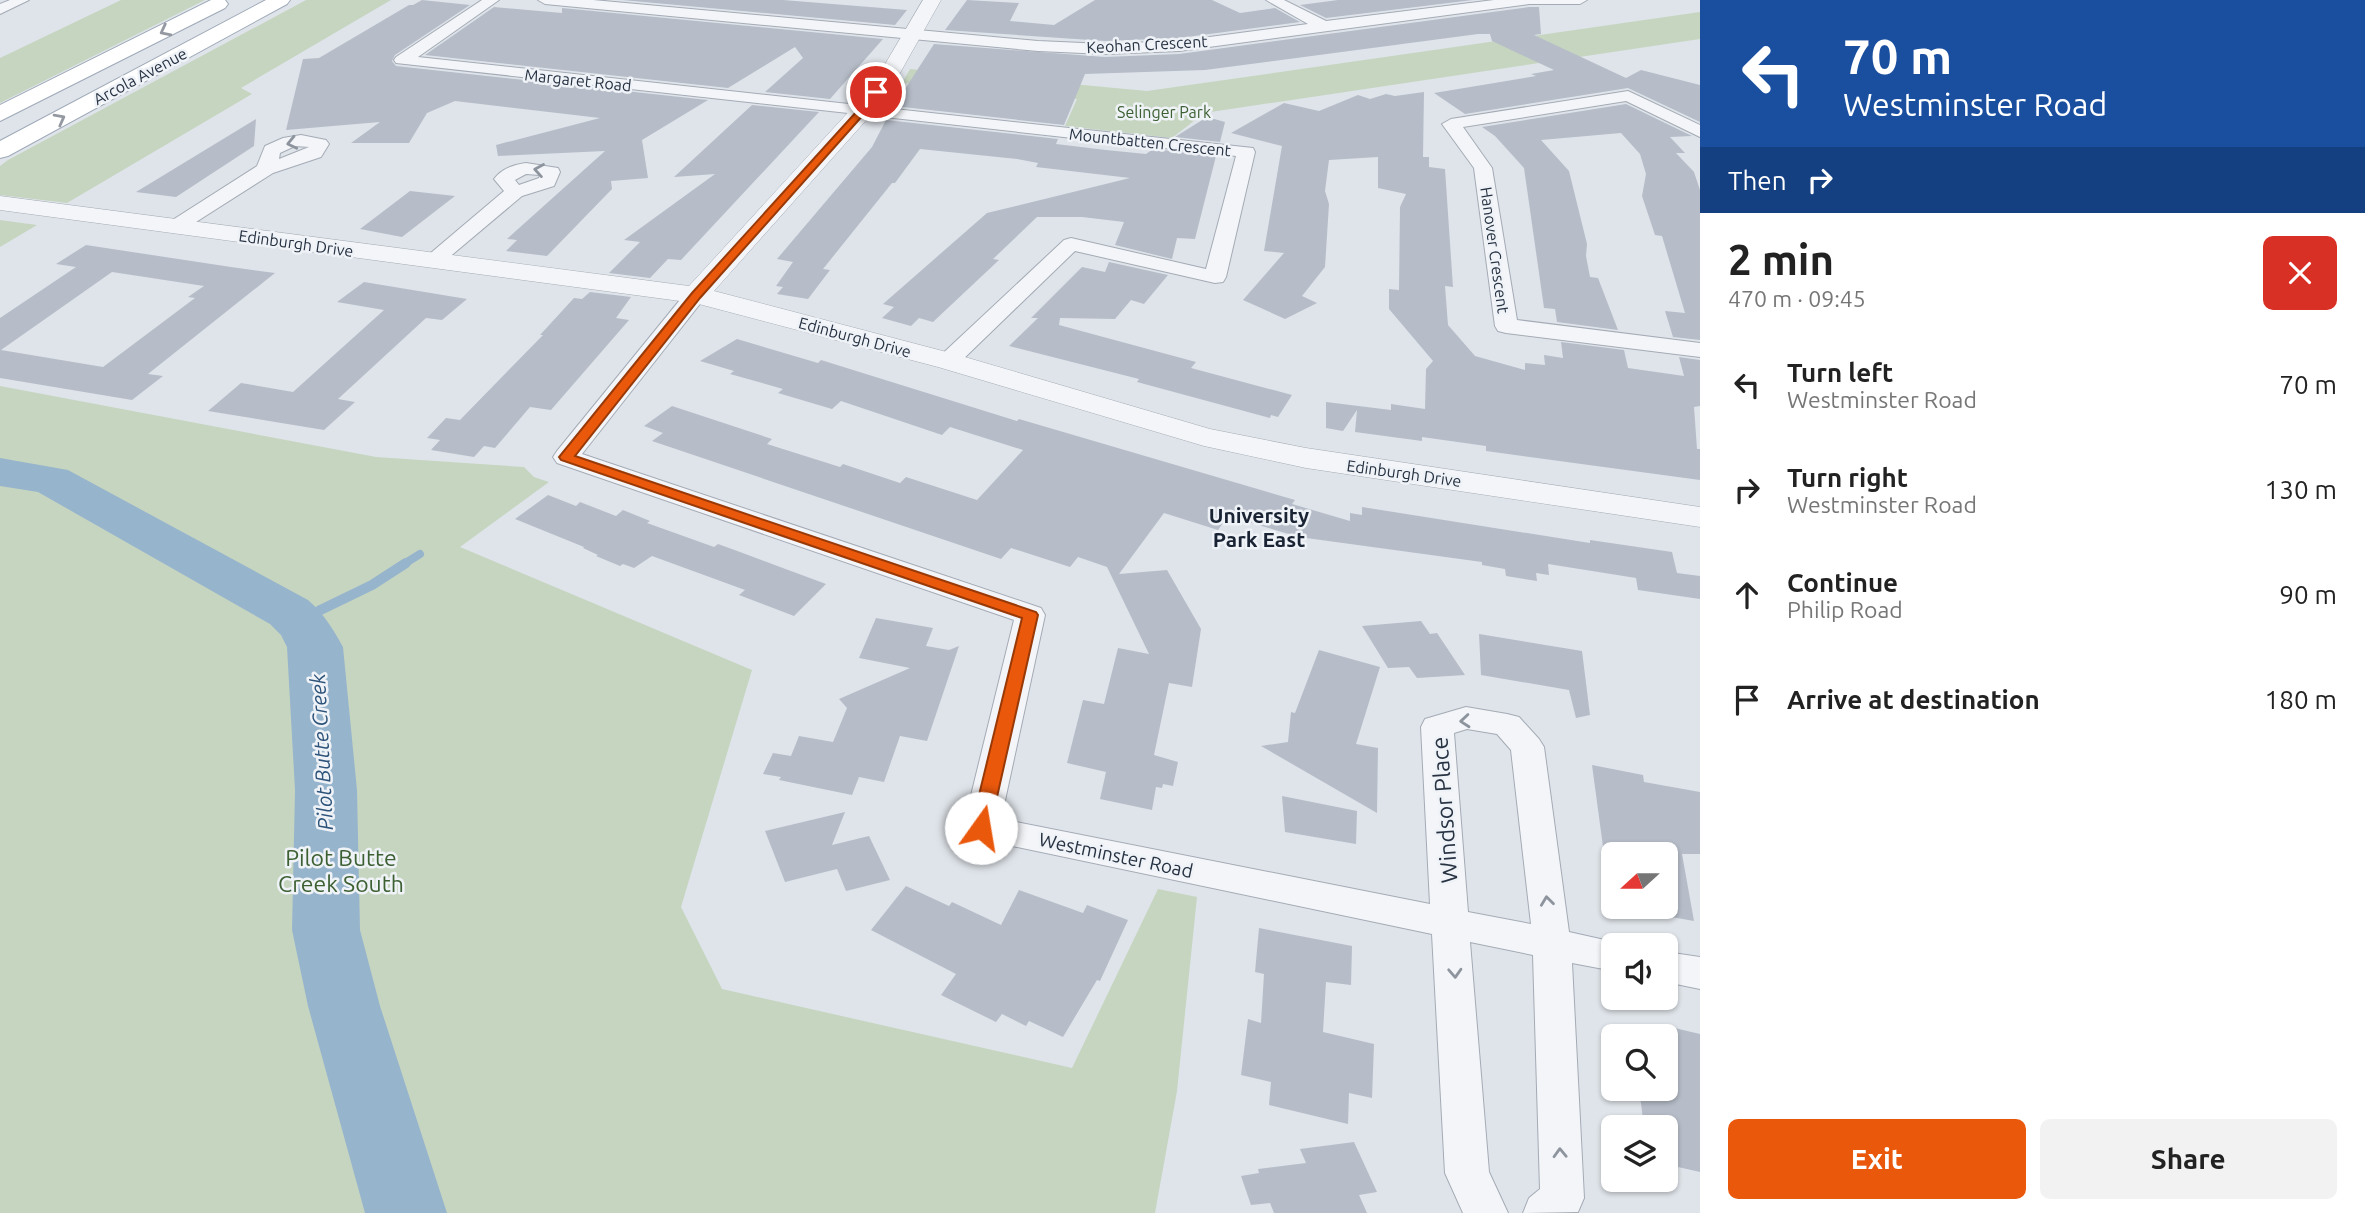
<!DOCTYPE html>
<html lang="en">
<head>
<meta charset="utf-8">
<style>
	body { margin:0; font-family:Ubuntu,sans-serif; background:#f2f2f2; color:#222; height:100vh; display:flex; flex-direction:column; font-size:26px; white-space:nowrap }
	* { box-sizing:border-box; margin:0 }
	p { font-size:23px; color:#767676 }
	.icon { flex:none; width:38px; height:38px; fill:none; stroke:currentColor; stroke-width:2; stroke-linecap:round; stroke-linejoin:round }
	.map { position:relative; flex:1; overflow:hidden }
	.drawer { display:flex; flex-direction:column; background:#fff; width:665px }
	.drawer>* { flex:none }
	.guide { background:#1a4fa0; color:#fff; overflow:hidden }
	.needle { width:46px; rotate:249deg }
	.tools { position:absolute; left:1601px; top:842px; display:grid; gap:14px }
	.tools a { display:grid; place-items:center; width:77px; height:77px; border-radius:10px; background:#fff; box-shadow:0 2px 5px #0004; font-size:35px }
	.pin { position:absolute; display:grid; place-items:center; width:60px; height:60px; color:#fff; margin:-30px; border:4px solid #fff; border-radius:50%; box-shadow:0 2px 7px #0007 }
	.me { position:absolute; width:77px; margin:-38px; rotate:13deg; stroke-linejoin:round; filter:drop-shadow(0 0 5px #0008) }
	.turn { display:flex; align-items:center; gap:24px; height:147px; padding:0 28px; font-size:32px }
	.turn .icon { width:91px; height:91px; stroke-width:2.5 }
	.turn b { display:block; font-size:49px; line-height:60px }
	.then { display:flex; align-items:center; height:66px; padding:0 28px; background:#0003; gap:14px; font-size:26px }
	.round { display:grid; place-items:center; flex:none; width:74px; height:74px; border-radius:10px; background:#f2f2f2 }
	.summary { display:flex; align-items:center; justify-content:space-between; height:119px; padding:0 28px }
	h1 { font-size:42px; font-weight:600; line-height:52px }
	.button { display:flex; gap:14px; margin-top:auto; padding:14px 28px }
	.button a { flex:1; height:80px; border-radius:10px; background:#ea580c; color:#fff; font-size:28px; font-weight:600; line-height:80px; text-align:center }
	.button a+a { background:#f2f2f2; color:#222 }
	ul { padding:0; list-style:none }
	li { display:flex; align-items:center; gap:21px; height:105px; padding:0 28px }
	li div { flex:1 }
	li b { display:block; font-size:26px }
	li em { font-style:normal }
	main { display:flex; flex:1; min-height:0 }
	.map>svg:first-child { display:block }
	.green { fill:#c6d5c0 }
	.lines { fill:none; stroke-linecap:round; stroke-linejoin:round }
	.stream-far1 { stroke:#97b4cd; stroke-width:8 }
	.stream { stroke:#97b4cd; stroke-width:10 }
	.river { fill:#97b4cd; fill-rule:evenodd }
	.building { fill:#b6bdc8; fill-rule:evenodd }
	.minor-casing { stroke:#a4abb5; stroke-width:2 }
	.tertiary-casing { stroke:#a4abb5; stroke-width:1 }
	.primary-casing { stroke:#9ea9b7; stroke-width:2 }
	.minor { fill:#f3f5f8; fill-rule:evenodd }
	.tertiary { fill:#f3f5f8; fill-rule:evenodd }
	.primary { fill:#fff; fill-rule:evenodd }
	.oneway { stroke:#9398a1 }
	.oneway2 { stroke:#8d949e }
	.route { fill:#ea580c; stroke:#983908; stroke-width:2 }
	.labels { text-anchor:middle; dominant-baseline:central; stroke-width:5; stroke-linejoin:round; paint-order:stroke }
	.far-street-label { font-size:16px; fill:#273243; stroke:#eff3f7 }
	.far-park-label { font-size:16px; fill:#3d6033; stroke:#eff3f7 }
	.street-label { font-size:19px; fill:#273243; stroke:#eff3f7 }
	.neighbourhood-label { font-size:21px; font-weight:bold; fill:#192333; stroke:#eff3f7 }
	.water-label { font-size:21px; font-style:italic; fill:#2d537a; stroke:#eff3f7 }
	.near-street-label { font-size:23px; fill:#273243; stroke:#eff3f7 }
	.near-park-label { font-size:23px; fill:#3d6033; stroke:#eff3f7 }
</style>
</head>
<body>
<main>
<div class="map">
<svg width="1700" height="1213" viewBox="0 0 1700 1213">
	<rect width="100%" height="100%" fill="#dfe4ea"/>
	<!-- green -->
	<path class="green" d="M121,0H205L0,103V58Z
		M306,0H391L241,88L252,94L67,203L0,195V166L8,160Z
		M1700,12V39L1204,113L1172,138L1065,126L1077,99L902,83L910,69L1147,91Z
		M0,220L37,225L0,247Z
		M0,386L376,457L524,467L534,477L549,482L460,547L752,670L681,907L722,989L1072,1068L1158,889L1197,897L1177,1091L1155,1213H0Z"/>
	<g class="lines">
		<!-- stream-far1 -->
		<path class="stream-far1" d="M404,564L420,554"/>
		<!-- stream -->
		<path class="stream" d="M304,626V618L372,585L406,563"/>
		<!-- river -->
		<path class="river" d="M0,458L68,470L308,600C324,614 333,629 343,647L357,790L360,930L380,1006L447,1213H365L308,1006L292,930L295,790L287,647L281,635L270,624L38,492L0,486Z"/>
	</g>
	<!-- building -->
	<path class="building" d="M422,0L470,5L395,55L392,61L396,66L708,100L642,140L648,178L611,181L612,189L547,256L506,251L517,240L507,239L605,151L498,156L496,145L600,118L455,101L427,113L409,143H351L380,122L286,130L303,59L319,58L409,5H413Z
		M622,0H783L907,10L895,25Z
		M967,0L1019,3L1010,21L1054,25L1095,0H1212L1240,13L1275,8L1300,22L1179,38L1105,41L945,30Z
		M1338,0H1473L1326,18L1300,5Z
		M494,7L562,13V8L883,39L830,99L765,92L803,58L795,47L728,88L425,55Z
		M1529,7H1539L1541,34L1534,35L1626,78L1641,70L1700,85V122L1628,88L1465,114L1434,93L1536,76L1531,74L1554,70L1492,41L1490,34H1478L1205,70L1085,74L1064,125L894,106L934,44L1105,57L1179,54Z
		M1424,92L1423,157H1429V167L1445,169L1453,287L1445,286L1448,325L1475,356L1525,370V363L1545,365L1544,355L1563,358L1561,342L1624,350L1628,368L1684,376L1679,357L1700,360V406L1694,407L1697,449H1700V480L1486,451V446L1422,437V441L1355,432L1357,410L1343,431L1326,428V402L1391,410V404L1425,409L1426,369L1433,361L1389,309V289L1399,290L1400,207L1406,194L1378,188V157L1329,160L1325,191L1329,204L1325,267L1302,296L1317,303L1285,319L1243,300L1284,253L1264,251L1282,146L1231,133L1284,103L1319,111L1358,95L1370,99L1386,94L1395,96Z
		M1626,104L1692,136L1670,137L1685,153H1676L1694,172L1700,190V340L1673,337L1665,311L1685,313L1662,236L1655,235L1642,196L1646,174L1640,154L1621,133L1541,140L1569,171L1587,244L1586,256L1590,277L1598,278L1618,330L1557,322L1555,309L1544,308L1524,168L1495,136L1482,127Z
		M752,105L819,112L681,260L668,259L650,278L609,273L640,242L624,240L715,174L674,177Z
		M1207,117L1225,122L1220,142L1175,137Z
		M256,119L254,146L176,197L136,192Z
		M886,120L1058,139L1056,144L1106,150L1146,154L1153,149L1216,156L1195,239L1177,238L1172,259L1115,245L1124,222L1082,217H1037L993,259L999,260L933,322L919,318L911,326L882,318L894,307L883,304L987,213L1130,178L1036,167L1038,163L1017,159L920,149L895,183H892L823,269L830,270L808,299L777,294L783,287L776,286L793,262L777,259L872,147Z
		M410,191L455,196L402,237L360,229Z
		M86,245L231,267L275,273L148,374L163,376L132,400L0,378V318L76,267L56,264ZM112,272L204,286L188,297L195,298L103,367L1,350Z
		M1109,262L1168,275L1144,304L1131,300L1115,319L1060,318L1059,325L1196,362L1191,368L1292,395L1278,417L1271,415L1270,418L1137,382L1139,379L1009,346L1038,318H1031L1082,267L1105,272Z
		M364,282L467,299L442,320L426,318L338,399L355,402L324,430L208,411L241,383L293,392L384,310L337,302Z
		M590,292L631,297L616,318L629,320L551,410L530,407L495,448L484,446L474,457L431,450L440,440L427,438L446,418L460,420L543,335H540L574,298L582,299Z
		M737,339L818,363L821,360L1017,421L1019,419L1295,500L1292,504L1350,521V513L1362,515V507L1590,543V540L1672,552L1677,573L1700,576V599L1638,590L1636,578L1548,564L1549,575L1536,573L1537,581L1506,576L1505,569L1482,565V562L1299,537L1228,516L1218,530L1164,513L1119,574L1167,570L1201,629L1192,687L1169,683L1154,755L1178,762L1173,786L1163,784L1162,788L1156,787L1152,810L1100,799L1106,772L1067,763L1083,700L1104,704L1118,648L1149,654L1107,567L1078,557L1070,567L1011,548L1001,559L652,441L663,433L644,426L672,406L772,439L767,444L840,467L843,464L900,483L906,477L977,500L1023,450L950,427L942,435L841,401L832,409L778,393L783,389L730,374L734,371L700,361Z
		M548,495L576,506L580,502L616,516L623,510L650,521L647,523L714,547L718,544L740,552L826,584L794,616L739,595L745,590L652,556L634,568L623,564L620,566L596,556L598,555L583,548L584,547L515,519Z
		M876,618L933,628L926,646L949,650L959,646L927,741L900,736L884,782L859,777L852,795L779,780L781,777L763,774L773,753L791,756L799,736L833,742L847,708L839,699L910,668L859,658Z
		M1421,621L1430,634L1437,633L1465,675L1417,678L1409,667L1388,668L1362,626Z
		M1479,634L1582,651L1590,715L1576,718L1569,690L1481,675Z
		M1319,650L1380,667L1356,744L1378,748L1377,813L1261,746L1288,742L1291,712L1295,713Z
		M1592,765L1643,775L1644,782L1700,792V854H1682L1694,921L1666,916V854H1604Z
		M1282,796L1357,811L1356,844L1285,832Z
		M845,812L832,845L869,836L890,880L846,891L837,869L785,882L765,831Z
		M906,886L949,906L952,902L1001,925L1019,890L1083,913L1087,905L1128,920L1100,981L1097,980L1063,1037L1029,1021L1026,1026L1002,1014L996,1022L941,995L956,974L871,930Z
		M1259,928L1352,946L1351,985L1326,982L1323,1032L1374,1044L1372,1098L1349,1093L1348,1124L1269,1105L1271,1082L1241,1075L1248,1019L1261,1023L1264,974L1255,972Z
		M1666,1026L1700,1034V1172L1678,1167L1677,1152L1666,1149V1127H1644L1639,1088H1666Z
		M1354,1142L1377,1192L1359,1195L1367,1213H1274L1270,1203L1251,1205L1241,1176L1259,1173L1258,1169L1306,1163L1300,1149Z"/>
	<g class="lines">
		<defs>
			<path id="minor" d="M10,0H29L0,14V4Z
				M482,0H499L418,57L1253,148L1255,152L1226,277L1223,282L1215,283L1075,251L956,366H940L936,361L940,356L1064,240L1071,238L1206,269L1236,156L396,63L394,60L396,57Z
				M538,0H593L1038,41L1105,44L1179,41L1308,24L1266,0H1284L1326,21L1494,0H1587L1580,4H1529L1179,51L1105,54L1038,51L545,4Z
				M1628,91L1700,125V137L1626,101L1463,127L1492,168L1517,320L1700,343V357L1506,333L1498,331L1495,326L1474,168L1442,124L1451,119Z
				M301,135L326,140L329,144L321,157L273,173L185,229H171L168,225L171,221L257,166L265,146L283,138ZM295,146L309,147L279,159L280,153Z
				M526,163L558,168L560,172L554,186L522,196L440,265H426L422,261L426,257L504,191L494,179C502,168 514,165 526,163ZM526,174L540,175L539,178L519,185L515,180Z
				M696,288L704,290L707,295L582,454L1041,608L1045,615L1001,819L1430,904L1421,727L1425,719L1466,707L1507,714L1519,717L1539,739L1544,747L1569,932L1627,945H1614V971L1572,963L1584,1198L1578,1212L1523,1213L1529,1198L1540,1189L1533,955L1470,942L1489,1172L1508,1213H1463L1445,1173L1432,934L969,837L963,828L1014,620L557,463L553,457L557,451L688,290ZM1467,729L1497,734L1511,750L1531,924L1468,912L1454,733Z
				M1666,952L1700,957V989L1666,982Z"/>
			<path id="tertiary" d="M923,0H941L900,73L869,117L714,291L958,355L1210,429L1306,448L1700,507V527L1306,468L1204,446L938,367L695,303L0,210V196L689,286L853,107L881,71Z"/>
			<path id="primary" d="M211,0H225L228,4L225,8L0,121V105Z
				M266,0H290L287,4L8,156L0,158V141Z"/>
		</defs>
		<!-- minor casing -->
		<use href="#minor" class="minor-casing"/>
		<!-- tertiary casing -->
		<use href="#tertiary" class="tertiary-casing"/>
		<!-- primary casing -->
		<use href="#primary" class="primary-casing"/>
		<!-- minor -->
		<use href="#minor" class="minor"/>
		<!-- tertiary -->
		<use href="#tertiary" class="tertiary"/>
		<!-- primary -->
		<use href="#primary" class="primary"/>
	</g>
	<!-- one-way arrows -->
	<defs><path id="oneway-chevron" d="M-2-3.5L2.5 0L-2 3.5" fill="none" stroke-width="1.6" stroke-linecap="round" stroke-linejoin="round" transform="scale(1.75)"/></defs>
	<g class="oneway">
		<use href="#oneway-chevron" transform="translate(165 31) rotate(153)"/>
		<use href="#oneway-chevron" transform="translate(60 119) rotate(-28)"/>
	</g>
	<g class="oneway2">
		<use href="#oneway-chevron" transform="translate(292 143) rotate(167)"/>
		<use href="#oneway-chevron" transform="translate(539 170) rotate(-170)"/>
		<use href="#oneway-chevron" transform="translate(1465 721) rotate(175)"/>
		<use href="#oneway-chevron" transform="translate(1547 901) rotate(-97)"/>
		<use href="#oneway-chevron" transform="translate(1455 973) rotate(87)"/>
		<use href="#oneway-chevron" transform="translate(1560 1153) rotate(-92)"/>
	</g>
	<!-- route -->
	<path class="route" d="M872,90L880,92L864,114L700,298L575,456L1036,612L1038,615L990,828L987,833H974L971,828L1022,618L561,460L559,457L692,293L858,110Z"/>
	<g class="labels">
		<!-- far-street labels -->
		<g class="far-street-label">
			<text transform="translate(1147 44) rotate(-3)">Keohan Crescent</text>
			<text transform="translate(140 76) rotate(-28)">Arcola Avenue</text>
			<text transform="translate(578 80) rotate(6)">Margaret Road</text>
			<text transform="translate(1150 142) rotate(6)">Mountbatten Crescent</text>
			<text transform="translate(296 243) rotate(8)">Edinburgh Drive</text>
			<text transform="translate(1495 250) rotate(82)">Hanover Crescent</text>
			<text transform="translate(855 337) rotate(15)">Edinburgh Drive</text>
			<text transform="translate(1404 473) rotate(8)">Edinburgh Drive</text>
		</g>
		<!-- far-park labels -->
		<g class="far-park-label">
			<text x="1164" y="112">Selinger Park</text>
		</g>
		<!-- street labels -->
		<g class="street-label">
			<text transform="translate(1116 855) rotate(12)">Westminster Road</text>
		</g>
		<!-- neighbourhood labels -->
		<g class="neighbourhood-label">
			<text x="1259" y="515">University<tspan x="1259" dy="24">Park East</tspan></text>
		</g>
		<!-- water labels -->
		<g class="water-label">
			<text transform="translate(321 752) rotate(-93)">Pilot Butte Creek</text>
		</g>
		<!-- near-street labels -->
		<g class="near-street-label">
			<text transform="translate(1444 810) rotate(-94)">Windsor Place</text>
		</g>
		<!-- near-park labels -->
		<g class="near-park-label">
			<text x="341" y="857">Pilot Butte<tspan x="341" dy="26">Creek South</tspan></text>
		</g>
	</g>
</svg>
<div class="tools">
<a><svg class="needle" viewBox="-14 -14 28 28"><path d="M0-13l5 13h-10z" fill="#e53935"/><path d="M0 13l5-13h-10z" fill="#767676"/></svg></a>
<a><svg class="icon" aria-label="sound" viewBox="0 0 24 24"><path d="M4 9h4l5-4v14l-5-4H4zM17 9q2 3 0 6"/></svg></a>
<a><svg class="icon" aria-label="search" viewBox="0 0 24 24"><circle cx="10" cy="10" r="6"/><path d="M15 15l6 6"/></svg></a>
<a><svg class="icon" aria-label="layers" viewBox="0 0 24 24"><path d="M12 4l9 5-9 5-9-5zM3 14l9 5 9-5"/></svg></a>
</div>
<div class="pin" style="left:876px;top:92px;background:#d93025"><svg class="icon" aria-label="arrive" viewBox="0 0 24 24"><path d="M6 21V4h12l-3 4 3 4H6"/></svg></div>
<svg class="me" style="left:981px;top:828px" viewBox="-20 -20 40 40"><circle r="19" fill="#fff"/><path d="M0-13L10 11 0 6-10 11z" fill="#ea580c"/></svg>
</div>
<section class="drawer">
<div class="guide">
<div class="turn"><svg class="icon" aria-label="left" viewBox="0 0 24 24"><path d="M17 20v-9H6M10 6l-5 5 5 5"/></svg><div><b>70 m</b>Westminster Road</div></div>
<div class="then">Then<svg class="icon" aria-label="right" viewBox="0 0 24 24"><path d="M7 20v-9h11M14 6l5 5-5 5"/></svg></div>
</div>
<div class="summary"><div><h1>2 min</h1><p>470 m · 09:45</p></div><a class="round" style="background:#d93025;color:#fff"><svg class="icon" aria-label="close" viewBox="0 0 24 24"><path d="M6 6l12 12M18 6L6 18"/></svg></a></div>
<ul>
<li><svg class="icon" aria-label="left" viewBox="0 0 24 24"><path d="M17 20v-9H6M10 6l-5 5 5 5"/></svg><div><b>Turn left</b><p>Westminster Road</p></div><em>70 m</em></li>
<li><svg class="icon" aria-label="right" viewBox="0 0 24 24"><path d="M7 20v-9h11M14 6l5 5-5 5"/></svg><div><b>Turn right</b><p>Westminster Road</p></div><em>130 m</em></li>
<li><svg class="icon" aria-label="ahead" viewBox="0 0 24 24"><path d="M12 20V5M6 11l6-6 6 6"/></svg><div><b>Continue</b><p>Philip Road</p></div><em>90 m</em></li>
<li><svg class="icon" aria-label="arrive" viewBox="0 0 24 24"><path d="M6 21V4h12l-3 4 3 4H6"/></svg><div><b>Arrive at destination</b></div><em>180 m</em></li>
</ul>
<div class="button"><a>Exit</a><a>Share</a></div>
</section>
</main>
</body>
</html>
